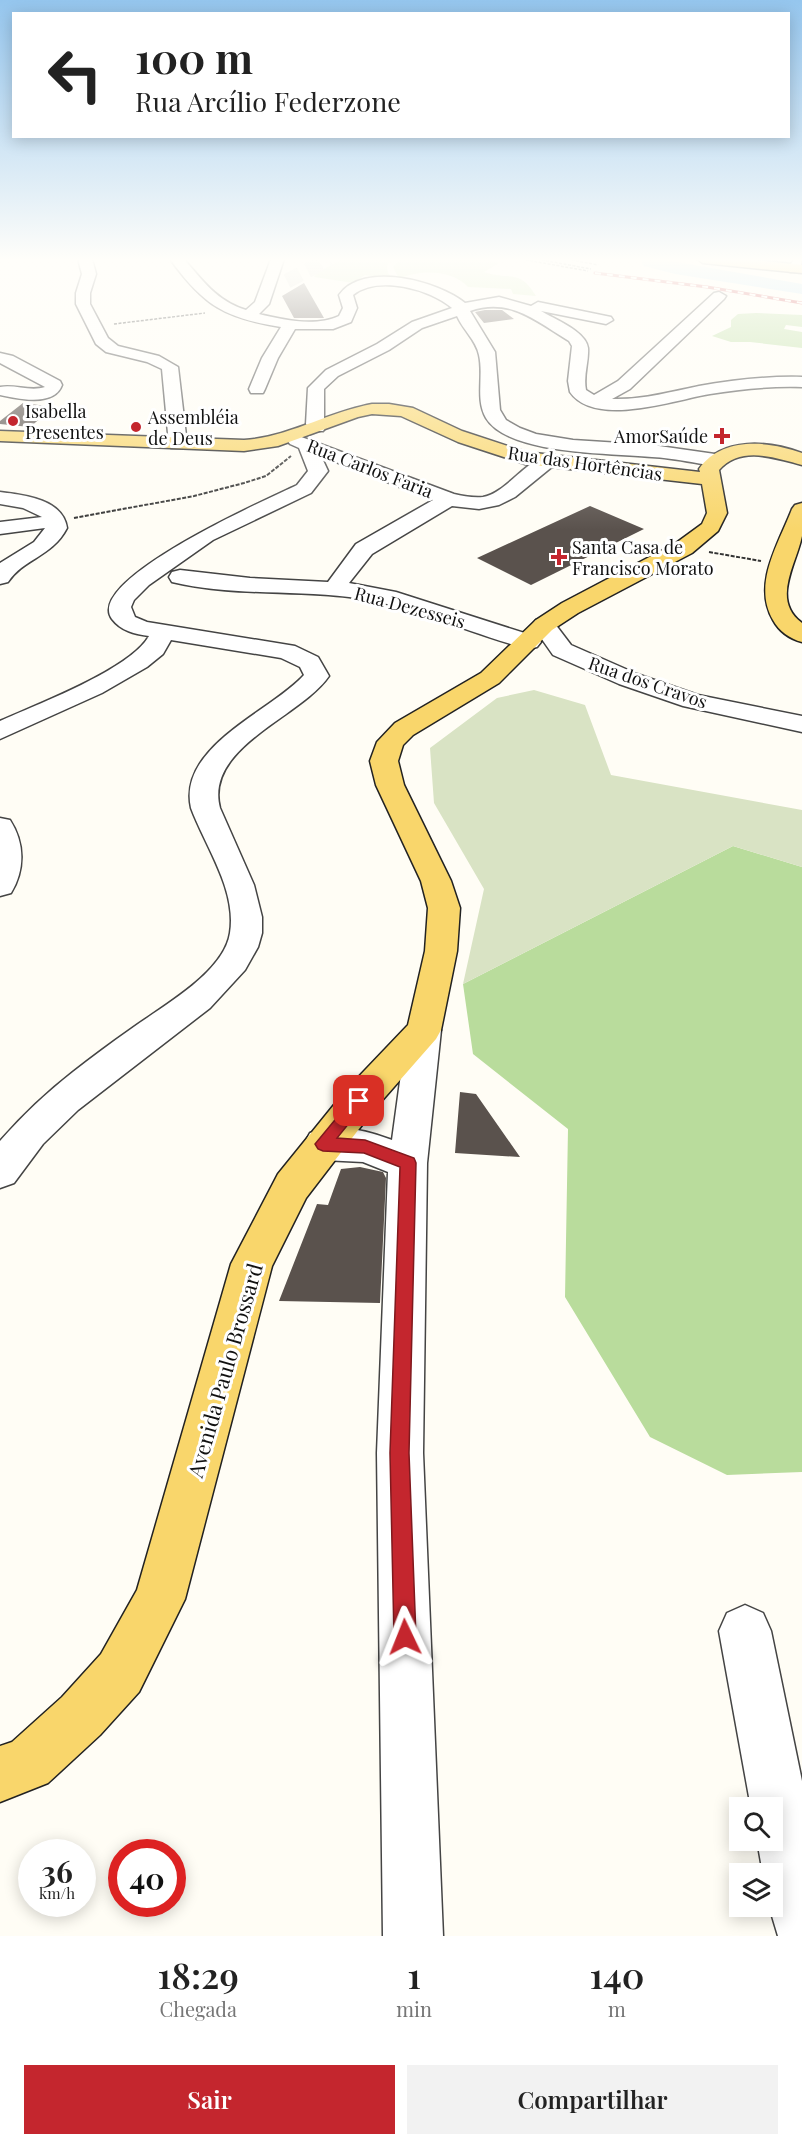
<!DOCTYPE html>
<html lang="pt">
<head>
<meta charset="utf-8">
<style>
	body { margin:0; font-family:"Playfair Display",serif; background:#f2f2f2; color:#222; height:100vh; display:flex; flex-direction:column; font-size:22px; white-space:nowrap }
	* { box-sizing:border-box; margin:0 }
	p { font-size:20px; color:#767676 }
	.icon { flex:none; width:33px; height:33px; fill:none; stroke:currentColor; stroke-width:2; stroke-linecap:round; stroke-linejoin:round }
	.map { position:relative; height:1936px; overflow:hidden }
	.sheet { display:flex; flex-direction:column; background:#fff; flex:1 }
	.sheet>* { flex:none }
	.guide { position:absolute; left:12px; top:12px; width:778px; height:126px; border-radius:0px; box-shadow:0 3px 15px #0003; background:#fff; color:#222; overflow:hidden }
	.fabs { position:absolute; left:729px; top:1797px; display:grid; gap:12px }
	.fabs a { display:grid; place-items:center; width:54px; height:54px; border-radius:0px; background:#fff; box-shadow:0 3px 15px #0003; font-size:30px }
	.speed { position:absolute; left:18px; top:1839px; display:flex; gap:12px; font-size:30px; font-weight:700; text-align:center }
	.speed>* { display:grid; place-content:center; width:78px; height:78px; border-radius:50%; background:#fff; box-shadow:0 3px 15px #0003; line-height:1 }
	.speed small { font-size:15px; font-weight:400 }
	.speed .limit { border:9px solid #d22; background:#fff; color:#111 }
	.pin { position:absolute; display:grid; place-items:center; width:51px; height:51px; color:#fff; margin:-26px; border-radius:12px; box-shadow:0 3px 9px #0006 }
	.me { position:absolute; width:66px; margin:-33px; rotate:358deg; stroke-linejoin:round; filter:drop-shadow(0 0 4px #0008) }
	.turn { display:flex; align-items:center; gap:21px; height:126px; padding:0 24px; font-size:27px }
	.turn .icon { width:78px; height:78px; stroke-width:2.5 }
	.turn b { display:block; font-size:42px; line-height:51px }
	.eta { display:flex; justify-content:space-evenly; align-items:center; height:102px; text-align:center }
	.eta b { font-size:36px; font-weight:600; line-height:42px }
	.cta { display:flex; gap:12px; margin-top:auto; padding:12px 24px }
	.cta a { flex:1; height:69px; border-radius:0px; background:#c4262e; color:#fff; font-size:24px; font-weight:600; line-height:69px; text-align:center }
	.cta a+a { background:#f2f2f2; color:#222 }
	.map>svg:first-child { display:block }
	.green { fill:#d5ebbd }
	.forest { fill:#b9dc9c }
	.cemetery { fill:#d9e3c4 }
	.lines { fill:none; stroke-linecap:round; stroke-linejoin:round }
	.river { fill:#b9e0f7; fill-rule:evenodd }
	.building { fill:#5a524d }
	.minor-tunnel { stroke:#dbdad3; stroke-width:15; stroke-dasharray:15 8; stroke-linecap:butt }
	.minor-casing { stroke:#444; stroke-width:3 }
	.major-casing { stroke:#222; stroke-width:3 }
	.path-far1 { stroke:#333; stroke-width:1.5; stroke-dasharray:3 1.5; stroke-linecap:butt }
	.path { stroke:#333; stroke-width:2; stroke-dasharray:4 1.5; stroke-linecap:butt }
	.minor { fill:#fff; fill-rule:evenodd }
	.major { fill:#f9d66b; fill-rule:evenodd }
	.rail-casing { stroke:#c4262e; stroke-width:3 }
	.rail { stroke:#fff; stroke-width:2; stroke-dasharray:6; stroke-linecap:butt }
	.route { fill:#c4262e; stroke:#7f191e; stroke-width:1.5 }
	.poi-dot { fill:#c4262e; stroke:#fff; stroke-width:2 }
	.labels { text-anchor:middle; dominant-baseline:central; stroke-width:6; stroke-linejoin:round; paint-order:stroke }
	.far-poi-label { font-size:18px; fill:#111; stroke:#fff; text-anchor:start }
	.far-street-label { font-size:18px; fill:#111; stroke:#fff }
	.street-label { font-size:21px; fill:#111; stroke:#fff }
</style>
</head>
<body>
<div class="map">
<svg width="802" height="1936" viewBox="0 0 802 1936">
	<rect width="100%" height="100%" fill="#fffdf5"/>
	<!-- green -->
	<path class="green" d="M343,259H392L387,266L388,273L394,280L365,275L354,283L314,277L318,272Z
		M400,259L489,260L499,263L484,272C512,281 519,268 536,296L513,294L511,289L468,287C453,270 419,269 399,279L393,267Z"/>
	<!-- forest -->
	<path class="forest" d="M756,313L802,315V327L786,325L784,329L802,332V348L750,342H731L712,336L731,327V320L738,314Z
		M733,846L802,867V1472L727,1475L650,1437L565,1297L568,1129L473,1054L463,984Z"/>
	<!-- cemetery -->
	<path class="cemetery" d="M534,690L585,705L611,775L802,810V867L733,846L463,984L484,889L434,803L430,748L497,698Z"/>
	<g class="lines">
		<!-- river -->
		<path class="river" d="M643,259H660L802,284V294L675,274L644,266L641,262Z"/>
	</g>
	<!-- building -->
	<path class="building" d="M304,283L324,318H294L282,296Z
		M485,310H502L514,319L484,323L475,312Z
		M23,403L54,407L30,427L0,424V421Z
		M590,506L644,529L531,585L477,558Z
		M460,1092L476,1094L520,1157L455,1153Z
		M360,1167L383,1172L386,1178L380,1303L279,1301L317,1204L328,1205L341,1169Z"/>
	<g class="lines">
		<!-- minor-tunnel -->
		<path class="minor-tunnel" d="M287,281L330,259"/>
		<defs>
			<path id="minor" d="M78,259H92L96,274L90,293V304L108,338L118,346L159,356L178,367L187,444L185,448H171L169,444L162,369L147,362L106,352L96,344L76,304V293L82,274Z
				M170,259H184C202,280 218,302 246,310L255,302L271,259H284L269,304L259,314C284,320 315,327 339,316L343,308L339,295C363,261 438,281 465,303L499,297L531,306L538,302L611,317L613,320L606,324L541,311C554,319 586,331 588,348C589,362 583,375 586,390L594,395L618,381L714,293L719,292L726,296L724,299L630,389L612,399C642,400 670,392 699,386C733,380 768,376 802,377V387C771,386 740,389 710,394C674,400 595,428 570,392L568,381L572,346L569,341C536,321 510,297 470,311L495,352L500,410L506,420L520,428L536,434L573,440L652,445L715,454L722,456L724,460L722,464L715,466C694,463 673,458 652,457C612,453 508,455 486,418C475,399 484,376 479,355C476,340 463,330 457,316L422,328L389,350L338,376L324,389V424L326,427L323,431H311L306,424L308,388L326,370L377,344L412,322L452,308C430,289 378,275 353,295L357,308L351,322L333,329H295L278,358L265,389L263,393H251L249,389L262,358L281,327C225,318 204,306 170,259Z
				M794,259H802L800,272H790L788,269Z
				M0,353L13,356L60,381L62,385C54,407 18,399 0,395V387C15,384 30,392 45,387L0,363Z
				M296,435L454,494C463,496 473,498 483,497C508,493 530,452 553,458L555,462L553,466L515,497L499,505L479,509L452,506L372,554L349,583L396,592L537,637L541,642L537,647L529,649C469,634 411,604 349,597C291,590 230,596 172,582L169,577L172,572L180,570L250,578L328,582L356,544L433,500L321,456L328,471L311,493L213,540L149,585L134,600L131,607L135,617L147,622L295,646L318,657L329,676C301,717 204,747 220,808L254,885L262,917V933L258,947L245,970L210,1008L78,1110L43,1144L14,1183L0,1188V1141C22,1116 46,1093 73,1072C92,1057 111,1043 131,1029C161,1007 224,973 230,933C237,890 205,846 191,808C177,746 272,711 304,675L300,667L281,658L171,640L163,654L147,667L102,693L0,739V721C36,705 131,669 149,636C135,634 121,631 112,619C83,580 270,498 297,485L308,471L299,448L290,444L287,440L290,436Z
				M0,492C24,495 63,499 67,528C52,557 24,558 8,582L0,584V563L34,542L45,528L0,534V522L42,517L23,508L0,504Z
				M544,618L552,620L571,645L637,674L698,695L802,716V732L683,706L619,684L553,655L532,625L536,620Z
				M0,818L10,820C25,843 25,870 11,893L0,896Z
				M424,1017L436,1021L441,1030L427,1163L423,1453L443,1936H383L377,1453L388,1172L363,1162L323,1160L310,1155L304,1144L310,1133C337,1123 366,1130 392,1140L407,1030L412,1021Z
				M745,1605L763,1613L771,1631L802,1781V1936H778L769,1906H772V1874H763L757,1840H772V1808H751L719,1631L727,1613Z"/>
			<path id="major" d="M697,259H747L802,265V273L703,263Z
				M372,404H389L413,408L462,431L526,452L700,472L699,469C722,436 769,441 802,453V465C775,458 741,445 719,470L727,513L718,531L692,553L578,613L552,630L499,683L413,735L403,745L398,761L404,785L451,881L460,908L457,951L441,1030L436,1039L372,1112L306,1198L272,1266L185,1599L139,1692L100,1735L48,1783L0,1802V1746L12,1742L62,1697L101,1654L137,1590L231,1264L278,1174L346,1090L408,1025L425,951L428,908L421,881L376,785L370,761L377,742L395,723L481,673L536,620L562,603L676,543L702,524L707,513L702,484L525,464L458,442L401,416L372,414L358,417L278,446L244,451L0,441V431L244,440C289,437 328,412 372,404Z
				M802,503C802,513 802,526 802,536C796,565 771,600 802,623V642C790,639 779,631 773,620C752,584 779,543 792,509L795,505Z"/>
		</defs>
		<!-- minor casing -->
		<use href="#minor" class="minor-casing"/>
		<!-- major casing -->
		<use href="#major" class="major-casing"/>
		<!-- path-far1 -->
		<path class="path-far1" d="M521,259L588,271
			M537,259L591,269
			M567,259L598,265
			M114,324L205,313"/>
		<!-- path -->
		<path class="path" d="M74,518L194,496L244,483L266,476L291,456
			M709,552L761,561"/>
		<!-- minor -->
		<use href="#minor" class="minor"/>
		<!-- major -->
		<use href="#major" class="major"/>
		<defs>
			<path id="rail" d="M595,273L707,287L802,303"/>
		</defs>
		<!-- rail casing -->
		<use href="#rail" class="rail-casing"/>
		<!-- rail -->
		<use href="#rail" class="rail"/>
	</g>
	<!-- sky -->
	<linearGradient id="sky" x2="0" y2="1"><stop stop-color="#95c6ee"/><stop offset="0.49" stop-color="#fffefa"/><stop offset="1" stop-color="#fffefa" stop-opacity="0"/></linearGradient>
	<rect width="802" height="530" fill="url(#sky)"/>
	<!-- route -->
	<path class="route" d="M359,1095L365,1097L367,1101L337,1138L365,1140L414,1158L416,1163L409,1453L416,1637L412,1644L405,1647L397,1644L394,1637L390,1453L400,1167L364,1153L323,1151L318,1149L315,1144L354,1097Z"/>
	<!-- markers -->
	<g class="poi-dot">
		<circle cx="13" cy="421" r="6"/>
		<circle cx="136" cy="427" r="6"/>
		<path d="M719 427h6v6h6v6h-6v6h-6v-6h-6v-6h6z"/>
		<path d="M556 548h6v6h6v6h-6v6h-6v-6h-6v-6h6z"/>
	</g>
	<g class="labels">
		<!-- far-poi labels -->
		<g class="far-poi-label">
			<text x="25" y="411">Isabella<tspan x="25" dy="21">Presentes</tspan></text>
			<text x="148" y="417">Assembléia<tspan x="148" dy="21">de Deus</tspan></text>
			<text x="708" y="436" text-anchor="end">AmorSaúde</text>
			<text x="572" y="547">Santa Casa de<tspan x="572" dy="21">Francisco Morato</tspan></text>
		</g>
		<!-- far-street labels -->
		<g class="far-street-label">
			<text transform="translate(585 463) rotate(8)">Rua das Hortências</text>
			<text transform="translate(370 468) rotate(21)">Rua Carlos Faria</text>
			<text transform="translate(410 607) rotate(15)">Rua Dezesseis</text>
			<text transform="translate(648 682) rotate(19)">Rua dos Cravos</text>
		</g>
		<!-- street labels -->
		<g class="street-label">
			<text transform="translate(224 1370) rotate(-74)">Avenida Paulo Brossard</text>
		</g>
	</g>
</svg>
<div class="fabs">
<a><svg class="icon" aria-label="search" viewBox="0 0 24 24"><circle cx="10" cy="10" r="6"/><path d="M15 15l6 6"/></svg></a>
<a><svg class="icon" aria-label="layers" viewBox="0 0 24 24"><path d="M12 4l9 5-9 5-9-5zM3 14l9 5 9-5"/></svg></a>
</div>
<div class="speed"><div>36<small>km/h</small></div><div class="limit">40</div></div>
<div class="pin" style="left:359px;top:1101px;background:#d93025"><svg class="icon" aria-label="arrive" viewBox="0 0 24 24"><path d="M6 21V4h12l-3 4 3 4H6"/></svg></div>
<svg class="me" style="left:405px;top:1637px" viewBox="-20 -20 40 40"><path d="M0-17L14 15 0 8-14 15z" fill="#c4262e" stroke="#fff" stroke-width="4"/></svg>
<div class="guide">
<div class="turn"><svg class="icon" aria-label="left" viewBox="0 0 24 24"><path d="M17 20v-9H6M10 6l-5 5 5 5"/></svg><div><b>100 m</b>Rua Arcílio Federzone</div></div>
</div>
</div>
<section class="sheet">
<div class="eta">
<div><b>18:29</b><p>Chegada</p></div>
<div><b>1</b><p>min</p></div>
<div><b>140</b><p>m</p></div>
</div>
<div class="cta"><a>Sair</a><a>Compartilhar</a></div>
</section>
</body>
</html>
